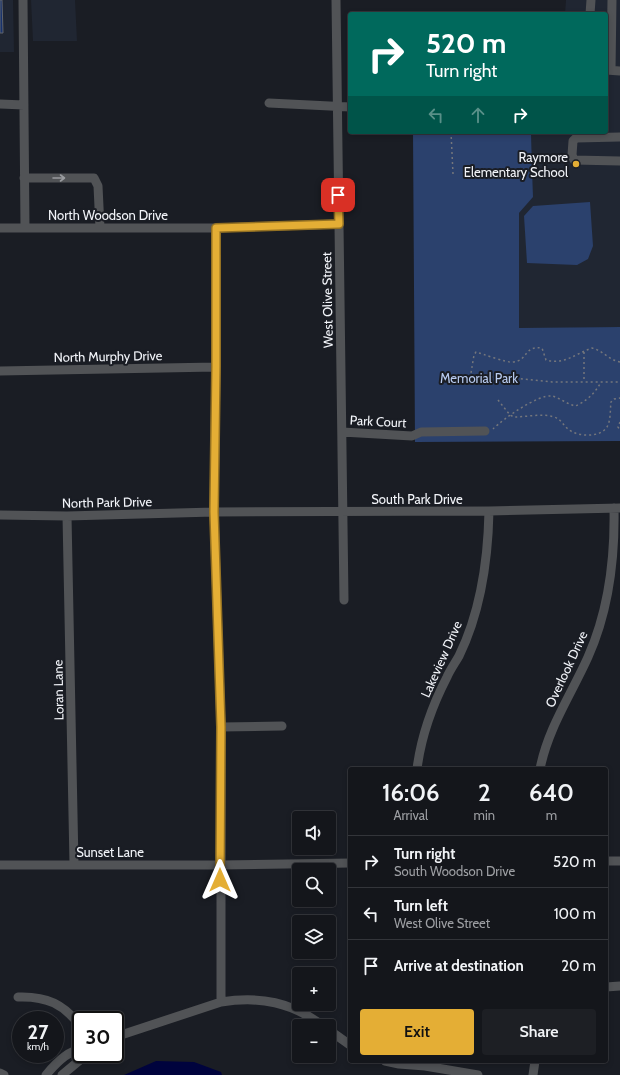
<!DOCTYPE html>
<html lang="en">
<head>
<meta charset="utf-8">
<style>
	body { margin:0; font-family:Cabin,sans-serif; background:#1d1f24; color:#f1f3f6; height:100vh; display:flex; flex-direction:column; font-size:15px; white-space:nowrap }
	* { box-sizing:border-box; margin:0 }
	p { font-size:13px; color:#9d9fa3 }
	.icon { flex:none; width:22px; height:22px; fill:none; stroke:currentColor; stroke-width:2; stroke-linecap:round; stroke-linejoin:round }
	.map { position:relative; flex:1; overflow:hidden }
	.side { position:absolute; left:348px; top:767px; width:260px; height:296px; display:flex; flex-direction:column; background:#14161b; border-radius:4px; box-shadow:0 2px 6px #0003,0 0 0 1px #33353a }
	.side>* { flex:none }
	.banner { position:absolute; left:348px; top:12px; width:260px; height:122px; border-radius:4px; box-shadow:0 2px 6px #0003,0 0 0 1px #33353a; background:#00695c; color:#fff; overflow:hidden }
	.buttons { position:absolute; left:292px; top:811px; display:grid; gap:8px }
	.buttons a { display:grid; place-items:center; width:44px; height:44px; border-radius:4px; background:#14161b; box-shadow:0 2px 6px #0003,0 0 0 1px #33353a; font-size:20px }
	.speed { position:absolute; left:12px; top:1011px; display:flex; gap:8px; font-size:20px; font-weight:700; text-align:center }
	.speed>* { display:grid; place-content:center; width:52px; height:52px; border-radius:50%; background:#14161b; box-shadow:0 2px 6px #0003,0 0 0 1px #33353a; line-height:1 }
	.speed small { font-size:10px; font-weight:400 }
	.speed .limit { border:2px solid #111; border-radius:6px; background:#fff; color:#111 }
	.pin { position:absolute; display:grid; place-items:center; width:34px; height:34px; color:#fff; margin:-17px; border-radius:8px; box-shadow:0 2px 6px #0006 }
	.me { position:absolute; width:44px; margin:-22px; rotate:0deg; stroke-linejoin:round; filter:drop-shadow(0 0 3px #0008) }
	.turn { display:flex; align-items:center; gap:14px; height:84px; padding:0 12px; font-size:18px }
	.turn .icon { width:52px; height:52px; stroke-width:2.5 }
	.turn b { display:block; font-size:28px; line-height:34px }
	.lanes { display:flex; align-items:center; height:38px; padding:0 12px; background:#0003; justify-content:center; gap:20px; direction:ltr }
	.lanes .off { opacity:.35 }
	.eta { display:flex; justify-content:space-evenly; align-items:center; height:68px; text-align:center }
	.eta b { font-size:24px; font-weight:600; line-height:28px }
	.action { display:flex; gap:8px; margin-top:auto; padding:8px 12px }
	.action a { flex:1; height:46px; border-radius:4px; background:#e4ae35; color:#111; font-size:16px; font-weight:600; line-height:46px; text-align:center }
	.action a+a { background:#1d1f24; color:#f1f3f6 }
	ul { padding:0; list-style:none }
	li { display:flex; align-items:center; gap:12px; height:52px; padding:0 12px; border-top:1px solid #33353a }
	li div { flex:1 }
	li b { display:block; font-size:15px }
	li em { font-style:normal }
	.map>svg:first-child { display:block }
	.built { fill:#202632 }
	.green { fill:#2b416d }
	.water { fill:#00033d }
	.building { fill:#17326d; stroke:#60646c }
	.lines { fill:none; stroke-linecap:round; stroke-linejoin:round }
	.path { stroke:#74767c; stroke-width:1.5; stroke-dasharray:2 3; stroke-linecap:butt }
	.minor { stroke:#515356; stroke-width:9 }
	.oneway { stroke:#999b9f }
	.route-casing { stroke:#947122; stroke-width:10 }
	.route { stroke:#e4ae35; stroke-width:7 }
	.poi-dot { fill:#e4ae35; stroke:#1a1d24; stroke-width:1.5 }
	.labels { text-anchor:middle; dominant-baseline:central; stroke-width:4; stroke-linejoin:round; paint-order:stroke }
	.poi-label { font-size:13px; fill:#f2f4f9; stroke:#1a1d24; text-anchor:end }
	.street-label { font-size:13px; fill:#f2f4f9; stroke:#1a1d24 }
	.park-label { font-size:13px; fill:#b8cbf0; stroke:#1a1d24 }
</style>
</head>
<body>
<div class="map">
<svg width="620" height="1075" viewBox="0 0 620 1075">
	<rect width="100%" height="100%" fill="#1a1d24"/>
	<!-- built -->
	<path class="built" d="M0,0H13L14,52H0Z
		M31,0H75L77,41H33Z
		M566,0H620V327L519,329V213L533,196L531,132H606V14H565Z"/>
	<!-- green -->
	<path class="green" d="M413,132H531L533,197L519,213V328L620,327V441L415,442Z
		M590,202L593,246L588,259L577,265L527,263L524,216L533,206Z"/>
	<!-- water -->
	<path class="water" d="M156,1061L194,1062L221,1072L222,1075H124Z"/>
	<!-- building -->
	<path class="building" d="M0,0H2L3,33H0Z"/>
	<g class="lines">
		<!-- path -->
		<path class="path" d="M451,132L453,174
			M584,352V382
			M620,362C609,360 602,350 592,348C575,354 564,365 546,360L542,348C524,345 528,361 513,362C507,363 483,354 476,352L474,355L471,373V376L513,378L552,382H620
			M498,400L510,415L514,417C527,417 542,413 554,417C561,419 563,425 568,429C577,437 600,438 607,427C611,420 610,410 611,402L614,399L620,398
			M620,422L618,427L620,430
			M493,429C503,419 538,394 552,396C560,398 567,404 575,406C586,402 596,392 601,382"/>
		<!-- minor -->
		<path class="minor" d="M23,0L25,228
			M336,0L344,600
			M590,14L591,0
			M606,70L620,71
			M611,70L612,0
			M269,103L350,107
			M0,104L24,105
			M620,137L576,138L573,141L572,155L574,160L620,161
			M24,178H94L98,186L100,228
			M0,228H216L339,224
			M216,228V367L214,512L221,727V1002
			M0,371L216,367
			M342,432L412,436L421,432L485,431
			M0,515L67,516L214,512L489,511L620,508
			M67,516L74,864
			M221,727L282,726
			M417,769C421,737 432,706 447,677C450,670 455,663 459,656C481,611 488,560 489,511
			M540,769C548,728 571,695 588,657C609,610 615,559 614,508
			M606,861H620
			M0,865H220L350,863
			M606,987L620,986
			M18,997C47,996 64,1004 81,1027
			M329,1030L350,1045
			M115,1037L221,1002C260,996 292,1002 323,1026
			M385,1061L399,1064L425,1066L478,1075
			M0,1073L4,1075
			M46,1075C55,1064 67,1051 81,1049
			M62,1075L80,1060L84,1054
			M533,1075L535,1061"/>
	</g>
	<!-- one-way arrows -->
	<defs><path id="oneway-shaft" d="M-6 0H5M1.5-3L5.5 0L1.5 3" fill="none" stroke-width="1.6" stroke-linecap="round" stroke-linejoin="round"/></defs>
	<use class="oneway" href="#oneway-shaft" transform="translate(59 178)"/>
	<g class="lines">
		<defs>
			<path id="route" d="M220,880L221,727L214,512L216,367V228L339,224L338,195"/>
		</defs>
		<!-- route casing -->
		<use href="#route" class="route-casing"/>
		<!-- route -->
		<use href="#route" class="route"/>
	</g>
	<!-- markers -->
	<circle class="poi-dot" cx="576" cy="164" r="4"/>
	<g class="labels">
		<!-- poi labels -->
		<g class="poi-label">
			<text x="568" y="157">Raymore<tspan x="568" dy="15">Elementary School</tspan></text>
		</g>
		<!-- street labels -->
		<g class="street-label">
			<text x="108" y="215">North Woodson Drive</text>
			<text transform="translate(327 300) rotate(-91)">West Olive Street</text>
			<text transform="translate(108 356) rotate(-1)">North Murphy Drive</text>
			<text transform="translate(378 421) rotate(3)">Park Court</text>
			<text x="417" y="499">South Park Drive</text>
			<text transform="translate(107 502) rotate(-1)">North Park Drive</text>
			<text transform="translate(441 659) rotate(-66)">Lakeview Drive</text>
			<text transform="translate(566 669) rotate(-65)">Overlook Drive</text>
			<text transform="translate(58 690) rotate(-91)">Loran Lane</text>
			<text x="110" y="852">Sunset Lane</text>
		</g>
		<!-- park labels -->
		<g class="park-label">
			<text x="479" y="378">Memorial Park</text>
		</g>
	</g>
</svg>
<div class="buttons">
<a><svg class="icon" aria-label="sound" viewBox="0 0 24 24"><path d="M4 9h4l5-4v14l-5-4H4zM17 9q2 3 0 6"/></svg></a>
<a><svg class="icon" aria-label="search" viewBox="0 0 24 24"><circle cx="10" cy="10" r="6"/><path d="M15 15l6 6"/></svg></a>
<a><svg class="icon" aria-label="layers" viewBox="0 0 24 24"><path d="M12 4l9 5-9 5-9-5zM3 14l9 5 9-5"/></svg></a>
<a>+</a>
<a>−</a>
</div>
<div class="speed"><div>27<small>km/h</small></div><div class="limit">30</div></div>
<div class="pin" style="left:338px;top:195px;background:#d93025"><svg class="icon" aria-label="arrive" viewBox="0 0 24 24"><path d="M6 21V4h12l-3 4 3 4H6"/></svg></div>
<svg class="me" style="left:220px;top:880px" viewBox="-20 -20 40 40"><path d="M0-17L14 15 0 8-14 15z" fill="#e4ae35" stroke="#fff" stroke-width="4"/></svg>
<div class="banner">
<div class="turn"><svg class="icon" aria-label="right" viewBox="0 0 24 24"><path d="M7 20v-9h11M14 6l5 5-5 5"/></svg><div><b>520 m</b>Turn right</div></div>
<div class="lanes"><svg class="icon off" aria-label="left" viewBox="0 0 24 24"><path d="M17 20v-9H6M10 6l-5 5 5 5"/></svg><svg class="icon off" aria-label="ahead" viewBox="0 0 24 24"><path d="M12 20V5M6 11l6-6 6 6"/></svg><svg class="icon" aria-label="right" viewBox="0 0 24 24"><path d="M7 20v-9h11M14 6l5 5-5 5"/></svg></div>
</div>
<section class="side">
<div class="eta">
<div><b>16:06</b><p>Arrival</p></div>
<div><b>2</b><p>min</p></div>
<div><b>640</b><p>m</p></div>
</div>
<ul>
<li><svg class="icon" aria-label="right" viewBox="0 0 24 24"><path d="M7 20v-9h11M14 6l5 5-5 5"/></svg><div><b>Turn right</b><p>South Woodson Drive</p></div><em>520 m</em></li>
<li><svg class="icon" aria-label="left" viewBox="0 0 24 24"><path d="M17 20v-9H6M10 6l-5 5 5 5"/></svg><div><b>Turn left</b><p>West Olive Street</p></div><em>100 m</em></li>
<li><svg class="icon" aria-label="arrive" viewBox="0 0 24 24"><path d="M6 21V4h12l-3 4 3 4H6"/></svg><div><b>Arrive at destination</b></div><em>20 m</em></li>
</ul>
<div class="action"><a>Exit</a><a>Share</a></div>
</section>
</div>
</body>
</html>
